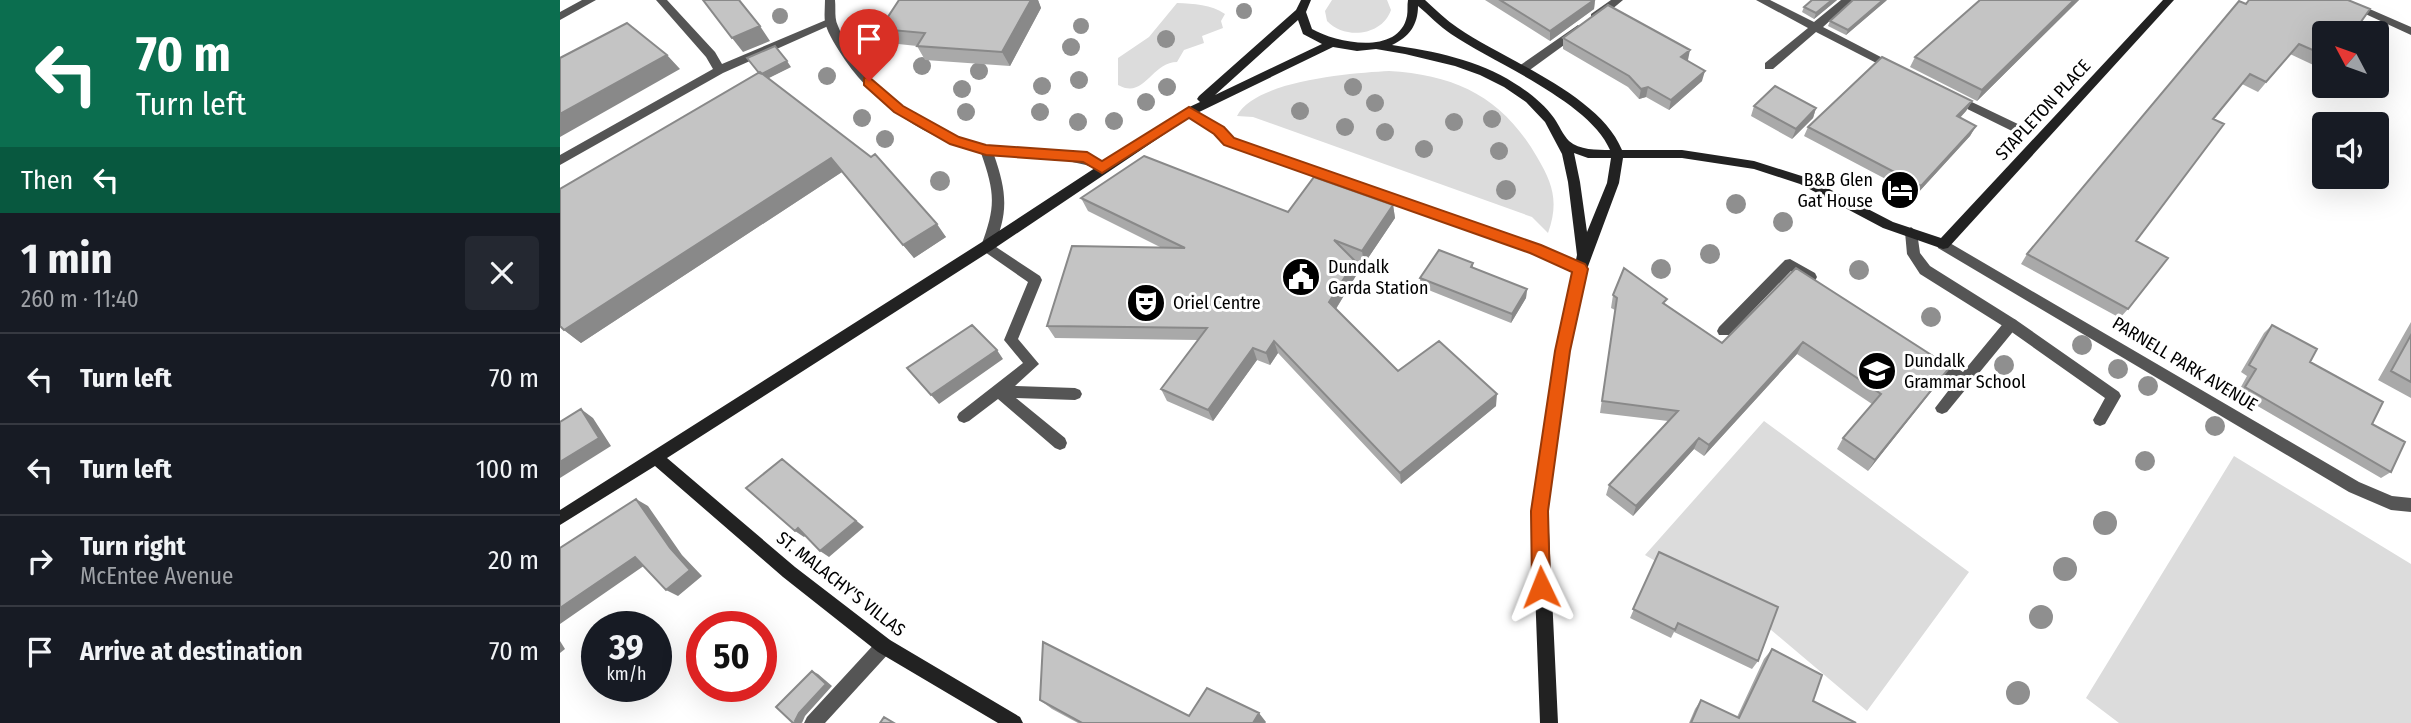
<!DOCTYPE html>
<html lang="en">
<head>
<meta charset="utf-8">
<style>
	body { margin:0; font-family:"Fira Sans Condensed",sans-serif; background:#242831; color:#f1f3f6; height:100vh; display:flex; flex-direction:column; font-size:26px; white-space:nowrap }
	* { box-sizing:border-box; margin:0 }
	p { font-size:23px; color:#9ea1a6 }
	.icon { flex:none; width:38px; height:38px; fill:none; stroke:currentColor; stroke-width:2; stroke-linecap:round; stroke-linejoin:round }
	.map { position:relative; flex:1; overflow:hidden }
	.panel { display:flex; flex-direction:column; background:#171b24; width:560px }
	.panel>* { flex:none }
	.guide { background:#0b6e4f; color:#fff; overflow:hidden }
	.needle { width:46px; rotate:311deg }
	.tools { position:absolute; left:1752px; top:21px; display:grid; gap:14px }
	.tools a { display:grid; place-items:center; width:77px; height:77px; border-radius:7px; background:#171b24; box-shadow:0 7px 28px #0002; font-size:35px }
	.speed { position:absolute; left:21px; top:611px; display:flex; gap:14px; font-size:35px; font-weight:700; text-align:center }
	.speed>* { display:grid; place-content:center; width:91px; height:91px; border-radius:50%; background:#171b24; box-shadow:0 7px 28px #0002; line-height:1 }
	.speed small { font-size:18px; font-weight:400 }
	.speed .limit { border:10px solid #d22; background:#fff; color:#111 }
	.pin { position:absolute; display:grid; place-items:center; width:60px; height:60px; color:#fff; margin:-72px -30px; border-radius:50% 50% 50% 0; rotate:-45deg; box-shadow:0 0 7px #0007 }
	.pin .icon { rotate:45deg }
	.me { position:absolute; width:77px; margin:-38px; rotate:358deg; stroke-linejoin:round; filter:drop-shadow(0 0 5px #0008) }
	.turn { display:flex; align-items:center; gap:24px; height:147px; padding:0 21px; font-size:32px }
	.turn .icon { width:91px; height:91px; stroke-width:2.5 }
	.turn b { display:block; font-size:49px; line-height:60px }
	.then { display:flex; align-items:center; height:66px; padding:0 21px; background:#0003; gap:14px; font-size:26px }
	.round { display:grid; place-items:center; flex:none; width:74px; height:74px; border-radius:7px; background:#242831 }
	.summary { display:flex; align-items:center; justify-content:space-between; height:119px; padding:0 21px }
	h1 { font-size:42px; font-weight:700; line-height:52px }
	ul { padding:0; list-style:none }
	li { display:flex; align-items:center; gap:21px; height:91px; padding:0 21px; border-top:2px solid #363941 }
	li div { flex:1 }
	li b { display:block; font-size:26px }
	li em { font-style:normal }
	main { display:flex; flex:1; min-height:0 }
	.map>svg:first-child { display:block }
	.green { fill:#dcdcdc }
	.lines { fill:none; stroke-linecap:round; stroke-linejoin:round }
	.lane { fill:#555; fill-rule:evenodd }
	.street { fill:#555; fill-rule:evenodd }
	.secondary { fill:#222; fill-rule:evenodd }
	.tree { fill:#8f8f8f }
	.wall { fill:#a9a9a9 }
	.shaded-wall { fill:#898989 }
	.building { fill:#c4c4c4; stroke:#898989; stroke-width:2 }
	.route { fill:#ea580c; stroke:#983908; stroke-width:2 }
	.labels { text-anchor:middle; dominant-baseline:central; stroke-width:6; stroke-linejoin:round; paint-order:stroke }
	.street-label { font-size:18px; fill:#000; stroke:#fff }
	.poi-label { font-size:18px; fill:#000; stroke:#fff; text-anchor:start }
</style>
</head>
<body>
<main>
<section class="panel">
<div class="guide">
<div class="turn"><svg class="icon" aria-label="left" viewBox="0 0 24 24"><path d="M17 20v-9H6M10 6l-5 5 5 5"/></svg><div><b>70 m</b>Turn left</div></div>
<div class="then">Then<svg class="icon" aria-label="left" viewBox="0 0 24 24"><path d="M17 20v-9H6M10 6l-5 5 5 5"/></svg></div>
</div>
<div class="summary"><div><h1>1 min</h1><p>260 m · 11:40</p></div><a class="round"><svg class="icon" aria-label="close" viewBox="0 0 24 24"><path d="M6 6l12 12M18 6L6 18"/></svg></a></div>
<ul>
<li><svg class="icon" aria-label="left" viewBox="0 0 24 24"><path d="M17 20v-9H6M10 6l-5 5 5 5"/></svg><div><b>Turn left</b></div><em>70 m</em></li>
<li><svg class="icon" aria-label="left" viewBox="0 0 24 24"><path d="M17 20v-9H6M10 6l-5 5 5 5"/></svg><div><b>Turn left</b></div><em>100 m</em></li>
<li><svg class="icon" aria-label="right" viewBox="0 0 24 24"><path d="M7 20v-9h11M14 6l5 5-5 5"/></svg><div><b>Turn right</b><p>McEntee Avenue</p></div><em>20 m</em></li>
<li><svg class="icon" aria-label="arrive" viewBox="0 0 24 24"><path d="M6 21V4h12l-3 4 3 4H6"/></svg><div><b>Arrive at destination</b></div><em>70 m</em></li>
</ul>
</section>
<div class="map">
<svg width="1851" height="723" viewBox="0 0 1851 723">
	<rect width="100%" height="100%" fill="#fff"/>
	<!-- green -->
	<path class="green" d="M772,0H827L831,10C822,36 785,40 767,21L765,11Z
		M617,3C634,4 651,4 665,14L661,21L663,28L642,36L644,43L624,50L617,62C591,62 585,100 558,85V58L589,37Z
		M829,71C897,75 943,98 977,157C993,184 999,202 988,233L972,217L693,117L677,116C695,80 793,73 829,71Z
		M1204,421L1409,572L1307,711L1204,624L1085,555Z
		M1674,456L1851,564V723H1559L1526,698Z"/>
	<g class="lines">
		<!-- lane -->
		<path class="lane" d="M22,0H36L0,20V12Z
			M96,0H107L155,52L162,64L266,20L270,19L275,23L163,73L0,165V155L153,69L146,57Z
			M1196,0H1210L1254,22L1281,0H1293L1263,27L1342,68L1336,72L1332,71L1256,32L1213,69H1205V63L1248,28Z
			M1395,94L1460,125L1462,128L1460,131H1452L1391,101V95Z
			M629,108L663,128L673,139L980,245L1025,265L1027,269L1025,273H1015L970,253L665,145L655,134L625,115V109Z
			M427,241L480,276L482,280L458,339L479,364L455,386L515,388L520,390L522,394L520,398L515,400L456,398L505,438L507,443L505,448L500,450L495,448L438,399L409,421L404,423L399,421L397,417L399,413L463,363L444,340L468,282L422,250L421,246Z
			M1230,259L1255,273L1257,277L1255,281H1245L1231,271L1169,335H1159L1157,331L1159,327L1225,260Z
			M1451,318L1456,320L1458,324L1456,328L1387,412L1382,414L1377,412L1375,408L1395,382L1370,365L1368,361L1370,357H1380L1403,372L1446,320Z
			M324,638L330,640L332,646L330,652L265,723H244L247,717L318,640Z"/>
		<!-- street -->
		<path class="street" d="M265,0H275C276,9 274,18 278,26C301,85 366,134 426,145C467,153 508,144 546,165L548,168L546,171L542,172L526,165L503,160L434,155C447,192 449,214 432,250H422L421,246C436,206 435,193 421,153C366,138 318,107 285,60C278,49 268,35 265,22C264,15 265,7 265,0Z
			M1051,0H1063L1039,20H1031V14Z
			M1775,0H1789L1851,27V35Z
			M1018,25L1023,29L1022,32L967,72H959V66Z
			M1351,227L1357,232L1360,253L1370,266L1456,320L1559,392L1561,396L1545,424L1540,426L1535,424L1533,420L1545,398L1446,328L1360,274L1347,254L1345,232Z
			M1383,239L1799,482L1832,496L1851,498V512L1831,510L1789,492L1378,248L1377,244L1378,240Z"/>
		<!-- secondary -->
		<path class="secondary" d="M741,0H751L746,12L752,29C776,43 839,56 847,16C848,11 847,5 848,0H865C876,10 886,20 898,28C946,61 1039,94 1062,150H1122L1194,161L1248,178L1333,222L1381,238L1603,0H1614L1388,248L1383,249L1323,228L1240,184L1194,169L1122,158H1063L1059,183L1027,269L1010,351L988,511L998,723H980L972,511L996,351L1017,255L1008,182L1002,154L985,122L966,102L944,87L920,75L895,66L845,54L816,49L797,51L773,47L633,115L432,250L107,458L235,567L330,640L460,717L463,723H438L318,652L223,577L95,466L0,525V510L422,242L625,109L640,102L637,99L639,96L736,10ZM858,6C869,15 879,26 891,34C934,63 1030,102 1050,150C1037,150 1019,150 1009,141C1003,135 999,125 994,118C984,104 969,92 954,83C919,60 873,51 832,45C849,37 858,25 858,6ZM738,20L743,34L762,44L655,95ZM1014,153L1028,158H1051L1047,183L1027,232L1020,182Z"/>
	</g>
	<!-- trees -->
	<g class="tree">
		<circle cx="684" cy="11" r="8"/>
		<circle cx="220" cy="16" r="8"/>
		<circle cx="521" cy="26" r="8"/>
		<circle cx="606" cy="39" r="9"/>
		<circle cx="511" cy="47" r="9"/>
		<circle cx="362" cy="66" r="9"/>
		<circle cx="419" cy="71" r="9"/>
		<circle cx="267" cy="76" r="9"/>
		<circle cx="519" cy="80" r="9"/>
		<circle cx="482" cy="86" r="9"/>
		<circle cx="607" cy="87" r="9"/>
		<circle cx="793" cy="87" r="9"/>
		<circle cx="402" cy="89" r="9"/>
		<circle cx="586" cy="102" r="9"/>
		<circle cx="815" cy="103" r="9"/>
		<circle cx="740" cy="111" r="9"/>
		<circle cx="406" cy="112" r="9"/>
		<circle cx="480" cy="112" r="9"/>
		<circle cx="302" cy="118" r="9"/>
		<circle cx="932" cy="119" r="9"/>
		<circle cx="554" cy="121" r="9"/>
		<circle cx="518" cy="122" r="9"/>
		<circle cx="894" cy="122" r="9"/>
		<circle cx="785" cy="127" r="9"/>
		<circle cx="825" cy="132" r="9"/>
		<circle cx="325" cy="139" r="9"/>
		<circle cx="864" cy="149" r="9"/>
		<circle cx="939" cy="151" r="9"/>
		<circle cx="380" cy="181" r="10"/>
		<circle cx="946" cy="190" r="10"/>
		<circle cx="1176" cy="204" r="10"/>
		<circle cx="1223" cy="222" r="10"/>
		<circle cx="1150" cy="254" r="10"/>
		<circle cx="1101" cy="269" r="10"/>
		<circle cx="1299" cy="270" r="10"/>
		<circle cx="1371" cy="317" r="10"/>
		<circle cx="1522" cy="345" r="10"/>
		<circle cx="1444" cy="365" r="10"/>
		<circle cx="1558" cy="369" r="10"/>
		<circle cx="1588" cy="386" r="10"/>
		<circle cx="1655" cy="426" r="10"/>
		<circle cx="1585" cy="461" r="10"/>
		<circle cx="1545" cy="523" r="12"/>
		<circle cx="1505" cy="569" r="12"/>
		<circle cx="1481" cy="617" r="12"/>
		<circle cx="1458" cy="693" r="12"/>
	</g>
	<!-- wall -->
	<path class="wall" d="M339,0H478L481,8L450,66L365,60L357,46L329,43L320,29Z
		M925,0H1035L1034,9L990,41Z
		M1252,0H1277L1254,19L1242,12L1244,7Z
		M1327,0L1286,35L1268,26L1270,21Z
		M1420,0H1519L1417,101L1350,67L1355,57Z
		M1679,1L1764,33V70L1730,54L1698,92L1682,84L1653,119L1576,241L1568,309L1560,318L1461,264L1467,254Z
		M1003,38L1128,60L1127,61L1142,81L1109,110L1086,97L1079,99L1068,87L1003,49Z
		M231,67L208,78L386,237L354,258L282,172L21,343L4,330L199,73Z
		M1412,101L1406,111L1400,118L1416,126L1410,136L1356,195L1244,136L1248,127Z
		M1194,106L1256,108L1253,118L1232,139L1191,116Z
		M521,198L728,212L833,205L835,218L804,264L795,261L797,274L776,309L838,371L936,406L841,484L718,353L710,365L697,360L653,421L607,401L601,389L638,340L495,338L487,326L602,248L528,211Z
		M913,263V268L967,289L966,298L951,323L861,287L860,278Z
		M1236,268L1390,367L1308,471L1277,449L1283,438L1312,404L1237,354L1144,456L1134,449L1073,516L1046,495L1049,485L1108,421L1040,413L1055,310L1051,308L1053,295L1105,305L1162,343Z
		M1851,322V398L1818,380Z
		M1712,325L1812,424L1831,472L1821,478L1677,394L1687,376L1681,372L1704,333Z
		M1099,552L1198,661L1192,669L1114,632L1111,638L1070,618Z
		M1212,649L1253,701L1296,723H1129L1135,709L1141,700L1177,717L1204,659Z
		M480,700L629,716L706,722L705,723H518L492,709Z"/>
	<!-- shaded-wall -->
	<path class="shaded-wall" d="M471,0H478L481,8L450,66L442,52Z
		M1034,0H1035L1034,9L990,41V31Z
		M1272,0H1277L1254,19L1256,13Z
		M1323,0H1327L1286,35L1288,30Z
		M1514,0H1519L1417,101L1422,90Z
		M200,26L210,41L183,52L172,38Z
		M1130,50L1128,60L1119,68L1121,57Z
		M107,55L120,69L0,137V114Z
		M227,61L231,67L205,80L201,75Z
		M1145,71L1142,81L1109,110L1111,100Z
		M1088,87L1086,97L1079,99L1081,89Z
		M1412,101L1406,111L1392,126L1397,116Z
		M1256,108L1253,118L1232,139L1236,129Z
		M1416,126L1410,136L1356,195L1361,186Z
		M271,158L282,172L21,343L4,330Z
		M833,205L835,218L804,264L802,251Z
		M377,224L386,237L354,258L343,245Z
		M795,261L797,274L772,315L769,302Z
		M967,289L966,298L951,323L952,314Z
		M714,341L718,353L710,365L706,353Z
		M1243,342L1237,354L1144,456L1149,445Z
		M693,348L697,360L653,421L648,410Z
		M437,350L443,359L379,404L371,395Z
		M1390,367L1382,378L1308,471L1315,460Z
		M937,394L936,406L841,484L840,473Z
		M21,409L33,418L51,446L0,478V462Z
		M1139,438L1134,449L1073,516L1076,506Z
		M222,459L304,527L269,557L260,551Z
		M76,499L88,506L122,555L142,576L118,596L106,590L110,548Z
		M238,528L247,534L244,537L235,531Z
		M75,557L88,563L0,624V608Z
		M0,641L5,649L0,653Z
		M252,671L258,674L272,686L245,716L242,723L235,721Z
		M699,713L706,722L705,723H693Z"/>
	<!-- building -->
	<path class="building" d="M143,0H179L200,26L172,38Z
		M339,0H471L442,52L357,46L365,33L320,29Z
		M940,0H1034L990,31Z
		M1252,0H1272L1256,13L1244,7Z
		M1293,0H1323L1288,30L1270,21Z
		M1420,0H1514L1422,90L1355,57Z
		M1689,0H1788L1810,9L1793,33H1764V55L1739,44L1706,82L1690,74L1653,119L1664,124L1576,241L1608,258L1568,309L1467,254L1679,1L1686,4Z
		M1048,5L1130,50L1121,57L1145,71L1111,100L1088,87L1081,89L1069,76L1003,38Z
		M67,23L107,55L0,114V58Z
		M215,46L227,61L202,74L199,73L187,58Z
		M1322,57L1412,101L1397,116L1416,126L1361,186L1248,127Z
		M200,72L311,157L315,154L377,224L343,245L271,158L4,330L0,326V189Z
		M1215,86L1256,108L1236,129L1194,106Z
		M584,156L728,212L754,177L833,205L802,251L774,240L795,261L769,302L838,371L879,341L937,394L840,473L714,341L706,353L693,348L648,410L601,389L647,328L487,326L512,246L625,248L521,198Z
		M879,250L913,263L911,267L967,289L952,314L860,278Z
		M1064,268L1107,299L1103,303L1162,343L1236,268L1390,367L1315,460L1283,438L1321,394L1243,342L1149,445L1139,438L1076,506L1049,485L1118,411L1042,401L1057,298L1053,295Z
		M412,325L437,350L371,395L347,368Z
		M1712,325L1757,349L1750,362L1823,402L1812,424L1845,442L1831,472L1685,387L1696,369L1689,365Z
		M1851,335V382L1831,371Z
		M21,409L39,438L0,462V422Z
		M222,459L296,521L260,551L238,528L235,531L186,488Z
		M76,499L110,548L130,570L106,590L75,557L0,608V548Z
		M1099,552L1218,607L1198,661L1118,623L1115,630L1073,609Z
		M483,642L629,716L647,688L699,713L693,723H522L480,700Z
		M1212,649L1262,675L1253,701L1296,723H1131L1141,700L1179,718Z
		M252,671L266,684L239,713L235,721L241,723H233L216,707Z
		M324,717L334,723H320Z"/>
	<!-- route -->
	<path class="route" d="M309,77L343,106L399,137L426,145L527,152L542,161L629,107L664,127L674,138L981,245L1025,264L1028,269L1010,351L988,511L990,587L988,594L981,596L975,594L972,587L971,511L995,351L1012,272L970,253L664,145L654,134L629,118L542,173L523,162L426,155L390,144L334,112L304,85V78Z"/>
	<!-- icons -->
	<defs>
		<symbol id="hotel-disc" viewBox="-11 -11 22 22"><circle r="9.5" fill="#000" stroke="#fff"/><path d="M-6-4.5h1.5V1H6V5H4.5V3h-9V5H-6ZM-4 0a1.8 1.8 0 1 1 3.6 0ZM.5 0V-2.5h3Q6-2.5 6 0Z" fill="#fff"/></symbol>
		<symbol id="civic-disc" viewBox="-11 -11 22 22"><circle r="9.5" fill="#000" stroke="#fff"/><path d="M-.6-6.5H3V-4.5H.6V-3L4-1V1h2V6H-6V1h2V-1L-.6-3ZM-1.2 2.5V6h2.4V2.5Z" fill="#fff"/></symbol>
		<symbol id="theatre-disc" viewBox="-11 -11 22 22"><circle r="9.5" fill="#000" stroke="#fff"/><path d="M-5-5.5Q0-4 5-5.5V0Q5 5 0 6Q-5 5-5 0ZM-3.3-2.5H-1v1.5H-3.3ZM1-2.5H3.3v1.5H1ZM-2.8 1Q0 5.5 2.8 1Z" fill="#fff"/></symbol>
		<symbol id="school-disc" viewBox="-11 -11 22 22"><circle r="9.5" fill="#000" stroke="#fff"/><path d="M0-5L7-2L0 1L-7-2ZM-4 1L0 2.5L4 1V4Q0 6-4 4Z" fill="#fff"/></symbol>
	</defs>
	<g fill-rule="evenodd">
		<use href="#hotel-disc" x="1318" y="168" width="44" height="44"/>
		<use href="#civic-disc" x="719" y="255" width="44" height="44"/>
		<use href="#theatre-disc" x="564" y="281" width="44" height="44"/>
		<use href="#school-disc" x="1295" y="349" width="44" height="44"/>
	</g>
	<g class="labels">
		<!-- street labels -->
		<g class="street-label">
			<text transform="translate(1483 110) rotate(-47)">STAPLETON PLACE</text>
			<text transform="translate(1625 364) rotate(31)">PARNELL PARK AVENUE</text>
			<text transform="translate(281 584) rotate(38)">ST. MALACHY'S VILLAS</text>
		</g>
		<!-- poi labels -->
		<g class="poi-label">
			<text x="1313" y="180" text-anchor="end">B&amp;B Glen<tspan x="1313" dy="21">Gat House</tspan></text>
			<text x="768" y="267">Dundalk<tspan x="768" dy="21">Garda Station</tspan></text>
			<text x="613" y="303">Oriel Centre</text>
			<text x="1344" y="361">Dundalk<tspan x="1344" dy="21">Grammar School</tspan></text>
		</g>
	</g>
</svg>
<div class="tools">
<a><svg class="needle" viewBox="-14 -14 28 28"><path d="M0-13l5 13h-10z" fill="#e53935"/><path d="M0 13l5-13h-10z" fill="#9ea1a6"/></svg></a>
<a><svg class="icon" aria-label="sound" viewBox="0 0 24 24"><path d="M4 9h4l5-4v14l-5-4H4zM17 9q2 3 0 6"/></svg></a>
</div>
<div class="speed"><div>39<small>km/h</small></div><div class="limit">50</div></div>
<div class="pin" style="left:309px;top:81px;background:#d93025"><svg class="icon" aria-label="arrive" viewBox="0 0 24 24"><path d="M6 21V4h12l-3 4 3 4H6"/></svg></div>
<svg class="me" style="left:981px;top:587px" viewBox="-20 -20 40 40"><path d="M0-17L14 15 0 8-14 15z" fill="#ea580c" stroke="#fff" stroke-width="4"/></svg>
</div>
</main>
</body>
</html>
